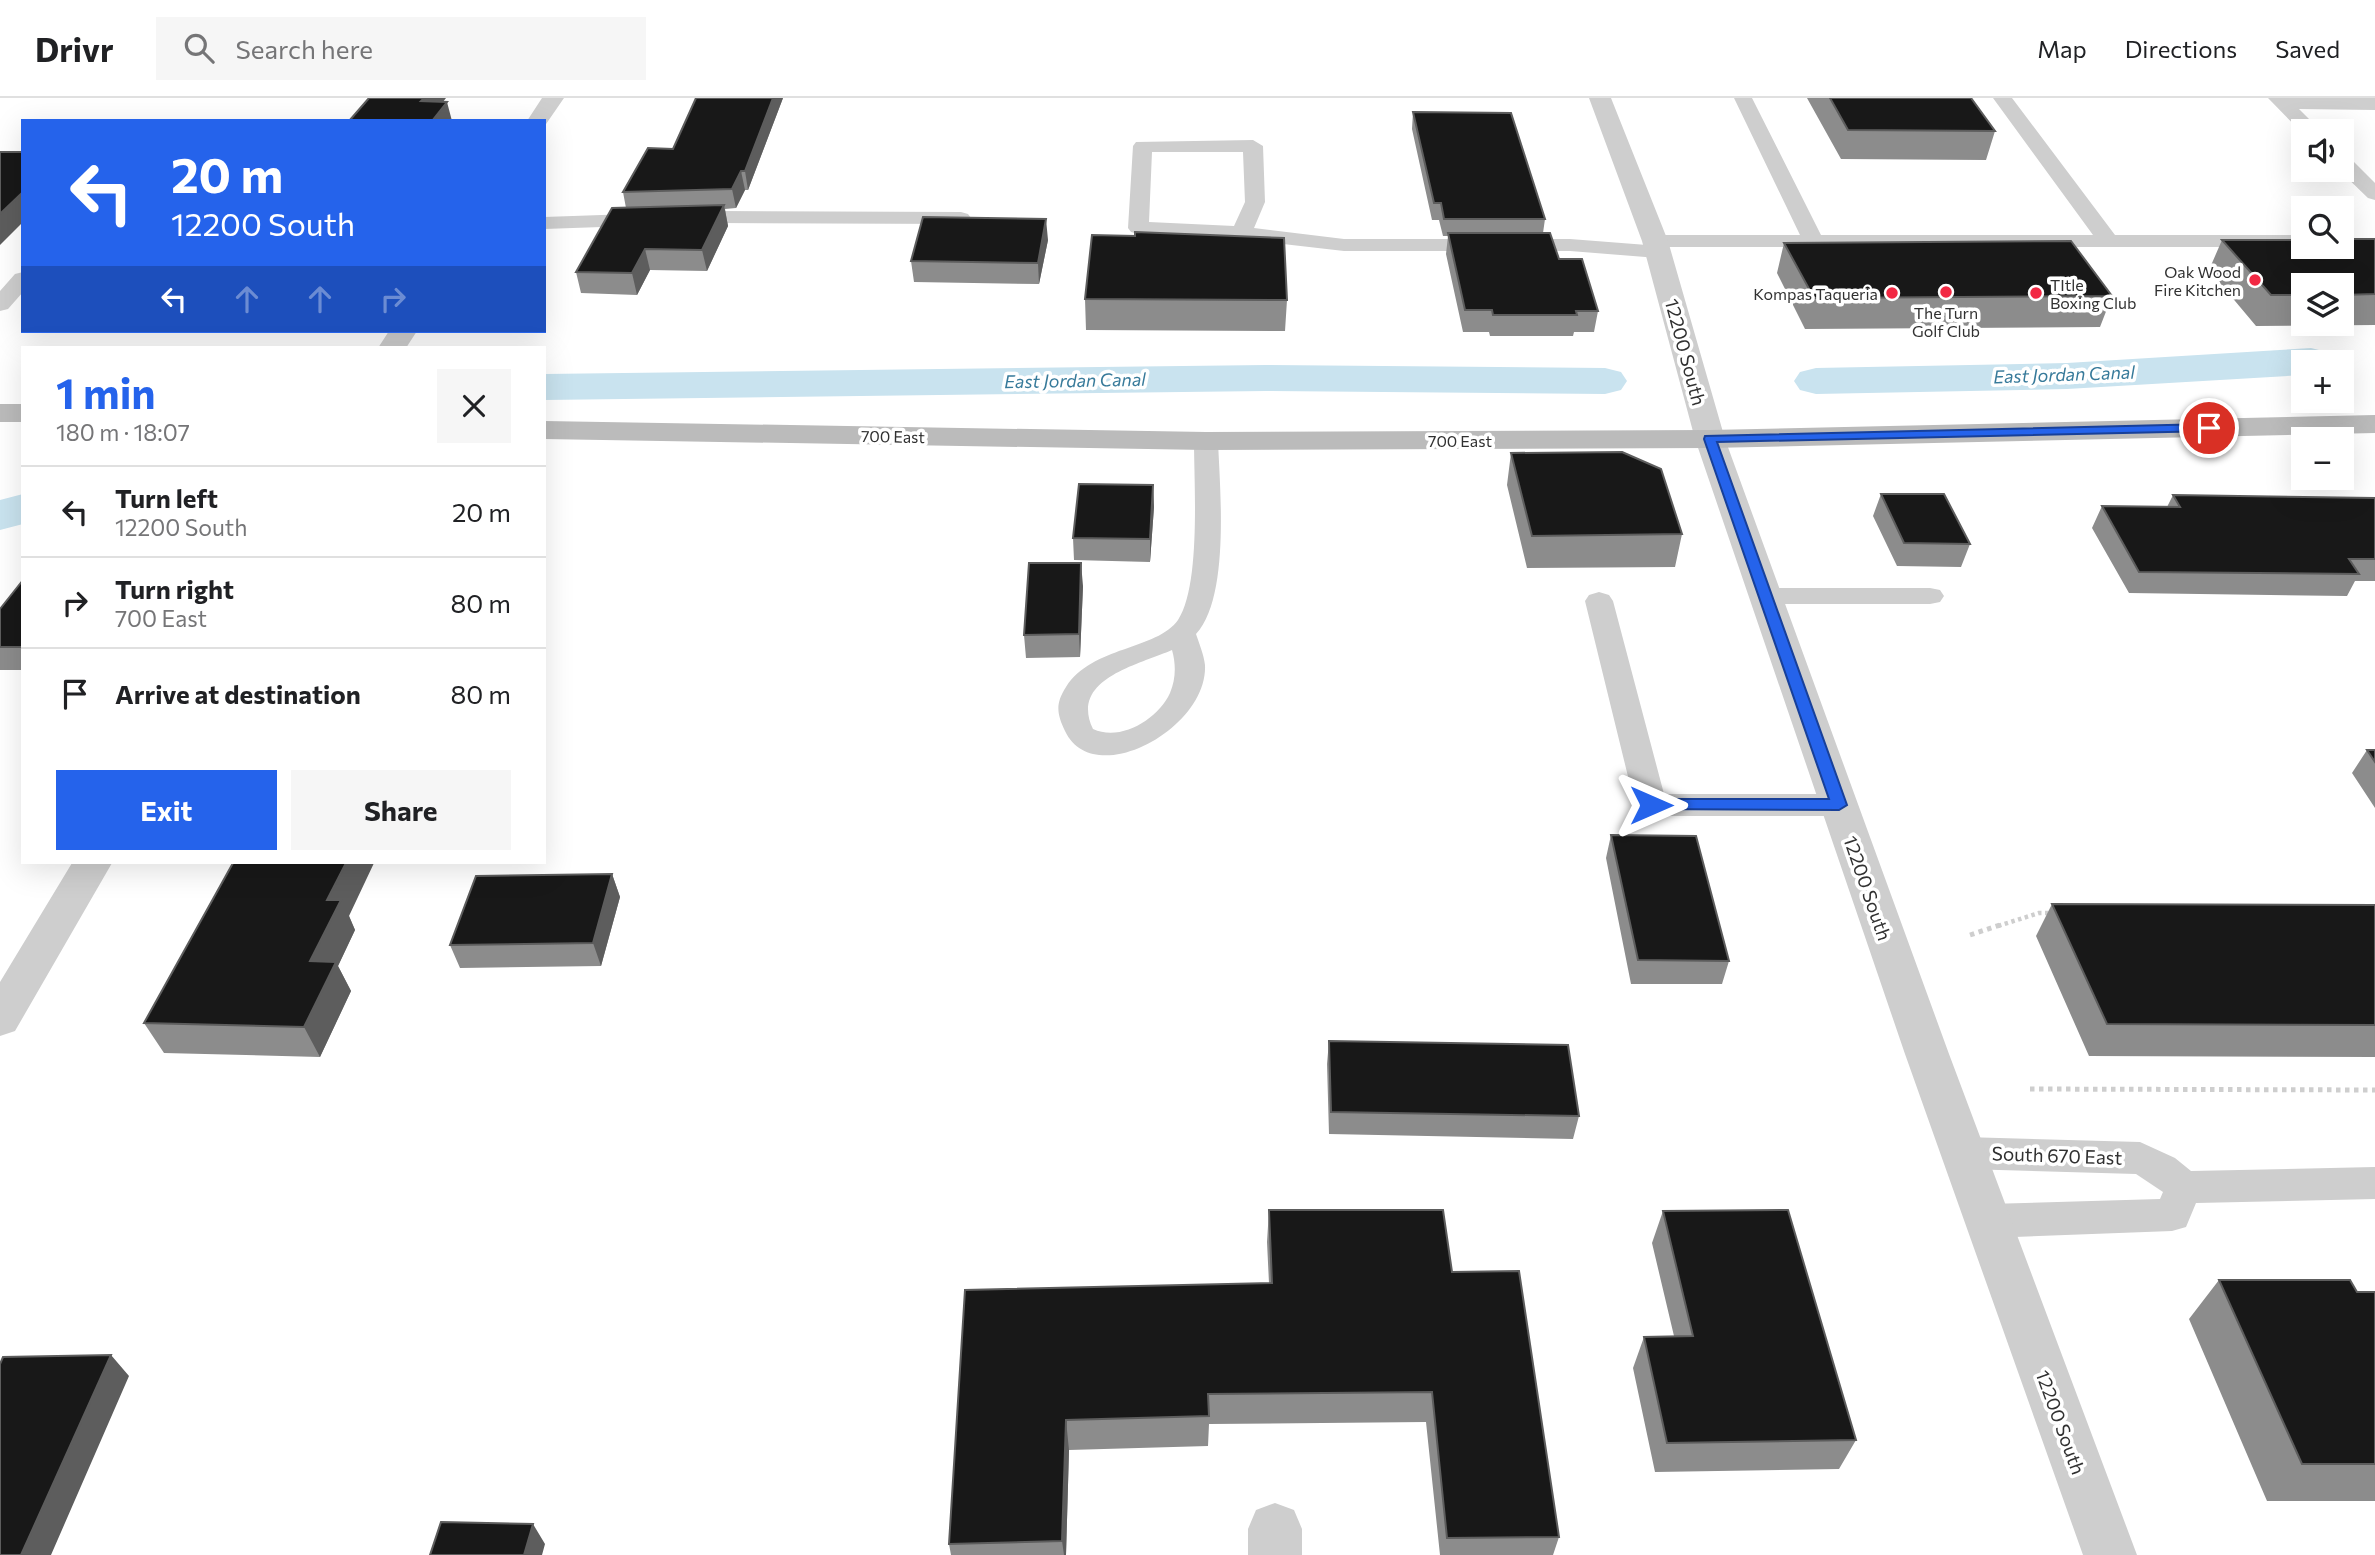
<!DOCTYPE html>
<html lang="en">
<head>
<meta charset="utf-8">
<style>
	body { margin:0; font-family:Commissioner,sans-serif; background:#f6f6f6; color:#202124; height:100vh; display:flex; flex-direction:column; font-size:26px; white-space:nowrap }
	* { box-sizing:border-box; margin:0 }
	p { font-size:23px; color:#757577 }
	.icon { flex:none; width:38px; height:38px; fill:none; stroke:currentColor; stroke-width:2; stroke-linecap:round; stroke-linejoin:round }
	.map { position:relative; flex:1; overflow:hidden }
	.side { position:absolute; left:21px; top:248px; width:525px; height:518px; display:flex; flex-direction:column; background:#fff; border-radius:0px; box-shadow:0 7px 28px #0002 }
	.side>* { flex:none }
	.guide { position:absolute; left:21px; top:21px; width:525px; height:214px; border-radius:0px; box-shadow:0 7px 28px #0002; background:#2563eb; color:#fff; overflow:hidden }
	.tools { position:absolute; left:2291px; top:21px; display:grid; gap:14px }
	.tools a { display:grid; place-items:center; width:63px; height:63px; border-radius:0px; background:#fff; box-shadow:0 7px 28px #0002; font-size:35px }
	.pin { position:absolute; display:grid; place-items:center; width:60px; height:60px; color:#fff; margin:-30px; border:4px solid #fff; border-radius:50%; box-shadow:0 2px 7px #0007 }
	.me { position:absolute; width:77px; margin:-38px; rotate:90deg; stroke-linejoin:round; filter:drop-shadow(0 0 5px #0008) }
	.turn { display:flex; align-items:center; gap:24px; height:147px; padding:0 35px; font-size:32px }
	.turn .icon { width:91px; height:91px; stroke-width:2.5 }
	.turn b { display:block; font-size:49px; line-height:60px }
	.lanes { display:flex; align-items:center; height:66px; padding:0 35px; background:#0003; justify-content:center; gap:35px; direction:ltr }
	.lanes .off { opacity:.35 }
	.round { display:grid; place-items:center; flex:none; width:74px; height:74px; border-radius:0px; background:#f6f6f6 }
	.summary { display:flex; align-items:center; justify-content:space-between; height:119px; padding:0 35px }
	h1 { font-size:42px; font-weight:700; line-height:52px; color:#2563eb }
	.primary-button { display:flex; gap:14px; margin-top:auto; padding:14px 35px }
	.primary-button a { flex:1; height:80px; border-radius:0px; background:#2563eb; color:#fff; font-size:28px; font-weight:700; line-height:80px; text-align:center }
	.primary-button a+a { background:#f6f6f6; color:#202124 }
	ul { padding:0; list-style:none }
	li { display:flex; align-items:center; gap:21px; height:91px; padding:0 35px; border-top:2px solid #e0e0e0 }
	li div { flex:1 }
	li b { display:block; font-size:26px }
	li em { font-style:normal }
	header { display:flex; align-items:center; gap:42px; box-sizing:border-box; height:98px; padding:0 35px; background:#fff; border-bottom:2px solid #e0e0e0 }
	header strong { font-size:33px }
	nav { display:flex; gap:38px; margin-inline-start:auto; font-size:24px }
	.search { width:490px; height:63px; background:#f6f6f6; display:flex; align-items:center; gap:18px; box-sizing:border-box; padding:0 24px; border-radius:0px; color:#757577; font-size:26px }
	.map>svg:first-child { display:block }
	.lines { fill:none; stroke-linecap:round; stroke-linejoin:round }
	.canal { fill:#c9e3ef; fill-rule:evenodd }
	.path-far1 { stroke:#cecece; stroke-width:4.5; stroke-dasharray:3.5 3.5; stroke-linecap:butt }
	.path { stroke:#cecece; stroke-width:5; stroke-dasharray:4.5 4.5; stroke-linecap:butt }
	.service { fill:#cecece; fill-rule:evenodd }
	.minor { fill:#cecece; fill-rule:evenodd }
	.tertiary { fill:#cecece; fill-rule:evenodd }
	.secondary { fill:#bbb; fill-rule:evenodd }
	.wall { fill:#8c8c8c; fill-rule:evenodd }
	.shaded-wall { fill:#5d5d5d }
	.building { fill:#181818; stroke:#5d5d5d; stroke-width:2 }
	.route { fill:#2563eb; stroke:#184099; stroke-width:2 }
	.poi-dot { fill:#f22843; stroke:#fff; stroke-width:2.5 }
	.labels { text-anchor:middle; dominant-baseline:central; stroke-width:7; stroke-linejoin:round; paint-order:stroke }
	.far-poi-label { font-size:16px; fill:#313131; stroke:#fff; text-anchor:end }
	.far-street-label { font-size:16px; fill:#313131; stroke:#fff }
	.far-water-label { font-size:18px; font-style:italic; fill:#377a9a; stroke:#fff }
	.street-label { font-size:19px; fill:#313131; stroke:#fff }
</style>
</head>
<body>
<header>
<strong>Drivr</strong>
<div class="search"><svg class="icon" aria-label="search" viewBox="0 0 24 24"><circle cx="10" cy="10" r="6"/><path d="M15 15l6 6"/></svg>Search here</div>
<nav><a>Map</a><a>Directions</a><a>Saved</a></nav>
</header>
<div class="map">
<svg width="2375" height="1457" viewBox="0 0 2375 1457">
	<rect width="100%" height="100%" fill="#fff"/>
	<g class="lines">
		<!-- canal -->
		<path class="canal" d="M2311,250L2327,254L2333,263L2303,264V277L2067,291L1816,296L1800,292L1794,283L1800,274L1816,270L2067,265Z
			M1266,267L1605,270L1621,274L1627,283L1621,292L1605,296L1266,293L544,302V276Z
			M23,396V426L0,432V402Z"/>
		<!-- path-far1 -->
		<path class="path-far1" d="M1998,828L2039,815H2053"/>
		<!-- path -->
		<path class="path" d="M1970,837L2003,826
			M2030,991L2375,992"/>
		<!-- service -->
		<path class="service" d="M1734,0H1752L1821,137H2093L1993,0H2012L2115,137H2303V149H2305H1665L1669,154L1666,159L1658,160L1570,153H1344L1241,141L1138,136L1131,134L1128,130L1133,48L1136,44L1253,42L1263,48L1265,104L1254,130L1344,141H1570L1647,147L1644,143L1647,138L1655,137H1800ZM1152,54H1243L1245,104L1234,128L1149,124Z
			M2268,0H2375V12L2299,11L2321,33H2303V36Z
			M2342,57L2349,59L2375,85V102L2368,100L2339,72Z
			M717,113L961,114L968,116L971,120L968,124L961,126L717,125L544,131V119Z
			M23,174V194L8,211L0,213V193L15,176Z
			M1206,336L1215,338L1218,343C1220,392 1230,499 1196,536C1199,545 1204,557 1205,567C1208,631 1093,693 1065,633C1057,616 1055,606 1066,589C1092,548 1157,552 1178,522C1201,487 1194,386 1194,343L1197,338ZM1172,552C1176,566 1176,581 1170,595C1158,621 1121,644 1093,631C1069,581 1138,567 1172,552Z
			M1766,490H1930L1940,492L1944,498L1940,504L1930,506H1766L1756,504L1752,498L1756,492Z
			M1599,494L1609,497L1613,503L1664,696H1839L1850,699L1855,707L1850,715L1839,718H1651L1640,715L1635,707L1585,503L1589,497Z
			M1964,1039L2140,1044L2175,1060L2191,1073L2375,1069V1101L2196,1105L2186,1129L2172,1133L1988,1140L1974,1135L1969,1123L1974,1111L1988,1106L2160,1101L2163,1094L2136,1076L1964,1071L1951,1066L1945,1055L1951,1044Z"/>
		<!-- minor -->
		<path class="minor" d="M542,0H564L544,29V23H527Z
			M1589,0H1611L1668,143L1725,341L1721,347L1710,350L1699,347L1695,341L1642,143Z
			M389,233H417L406,250H378Z
			M72,765H112L15,933L0,938V884Z
			M1275,1405L1294,1412L1302,1431V1457H1248V1431L1256,1412Z"/>
		<!-- tertiary -->
		<path class="tertiary" d="M1710,332L1721,335L1725,341L1949,956L2137,1457H2083L1905,956L1695,341L1699,335Z"/>
		<!-- secondary -->
		<path class="secondary" d="M0,306H23V324H0Z
			M2375,317V335L1710,350L1206,352L544,341V323L1206,334L1710,332Z"/>
	</g>
	<!-- wall -->
	<path class="wall" d="M783,0L748,92H745L736,110L725,111L728,128L707,173L650,172L637,197L581,195L576,174L626,110L623,94L673,51Z
		M1807,0H1971L1995,33L1986,62L1841,61Z
		M1413,14L1545,121L1543,135L1559,161L1598,213L1594,234H1574L1573,238H1490L1489,234H1463L1446,156L1448,138H1443L1439,122H1432L1412,31Z
		M2375,141V227L2256,228L2209,172L2222,142ZM2303,187H2342V226H2303Z
		M1048,142L1039,186L914,184L911,163Z
		M1784,145L2112,198L2100,229L1805,231L1777,175Z
		M1085,201L1287,202L1285,233L1086,232Z
		M1511,355L1682,436L1675,469L1527,470L1507,387Z
		M1153,387L1154,409L1150,464L1074,462L1073,440Z
		M1881,396L1970,446L1961,469L1897,468L1873,418Z
		M2173,397L2375,400V483H2355L2347,498L2129,495L2092,430L2102,408L2167,409Z
		M23,482V572H0V511Z
		M1083,488L1080,559L1026,560L1024,537Z
		M2367,652H2375V710L2352,675Z
		M1611,737L1729,863L1722,886H1631L1606,760Z
		M612,776L620,799L601,868L460,870L450,847Z
		M2052,806L2375,807V959L2089,958L2036,838Z
		M349,818L355,832L338,868L351,893L320,959L164,955L144,925Z
		M1329,943L1579,1018L1573,1041L1329,1036L1327,966Z
		M1269,1112L1452,1174L1559,1439L1553,1457H1440L1426,1324L1209,1326L1208,1348L1069,1352L1066,1457H951L949,1446L965,1192L1269,1185L1267,1144Z
		M1663,1113L1856,1342L1839,1371L1655,1374L1633,1270L1644,1239L1674,1238L1652,1145Z
		M2219,1182L2357,1194H2375V1403H2267L2189,1221Z"/>
	<!-- shaded-wall -->
	<path class="shaded-wall" d="M424,0H446L428,23L421,3Z
		M773,0H783L748,92L745,73Z
		M447,4L452,23H432Z
		M741,73L745,92L736,110L732,91Z
		M23,94V124L0,147V116Z
		M724,107L728,128L707,173L702,152Z
		M1046,121L1048,142L1039,186L1038,165Z
		M645,151L650,172L637,197L632,175Z
		M1153,387L1154,409L1150,464V441Z
		M1081,465L1083,488L1080,559L1079,536Z
		M346,765H374L349,818L355,832L338,868L351,893L320,959L304,929L310,863L327,802Z
		M612,776L620,799L601,868L593,845Z
		M111,1257L129,1278L51,1457H21Z
		M1066,1322L1069,1352L1066,1457H1064L1062,1443Z
		M533,1426L545,1446L542,1457H524Z"/>
	<!-- building -->
	<path class="building" d="M369,0H424L421,3L447,4L432,23H349Z
		M696,0H773L745,73H741L732,91L623,94L648,50L673,51Z
		M1830,0H1971L1995,33L1848,32Z
		M1413,14L1511,15L1545,121H1444L1441,105H1434Z
		M0,54H23V94L0,116Z
		M724,107L702,152L645,151L632,175L576,174L612,110Z
		M923,119L1046,121L1038,165L911,163Z
		M1135,134L1284,140L1287,202L1085,201L1092,137L1135,138Z
		M1448,135H1550L1559,161H1582L1598,213H1576L1577,217H1493L1492,212H1465Z
		M2342,141H2375V196L2342,197V187H2303V197H2271L2222,142H2303V149H2342Z
		M2071,143L2112,198L1814,200L1784,145Z
		M1622,354L1661,371L1682,436L1532,438L1511,355Z
		M1079,386L1153,387L1150,441L1073,440Z
		M1881,396H1944L1970,446L1904,445Z
		M2173,397L2375,400V461H2349L2359,476L2139,474L2102,408L2180,409Z
		M1029,465H1081L1079,536L1024,537Z
		M23,482V549H0V511Z
		M2367,652H2375V664Z
		M1611,737L1696,738L1729,863L1638,862Z
		M233,765H346L327,802H341L310,863L336,864L304,929L144,925Z
		M612,776L593,845L450,847L476,778Z
		M2052,806L2375,807V927L2107,926Z
		M1329,943L1568,947L1579,1018L1331,1014Z
		M1269,1112H1443L1452,1174L1519,1173L1559,1439L1447,1440L1432,1294L1208,1296L1209,1318L1066,1322L1062,1443L949,1446L965,1192L1272,1185Z
		M1788,1112L1856,1342L1667,1345L1644,1239L1693,1238L1663,1113Z
		M2219,1182H2350L2357,1194H2375V1366H2302Z
		M111,1257L21,1457H0V1266L3,1259Z
		M441,1424L533,1426L524,1457H430Z"/>
	<!-- route -->
	<path class="route" d="M2209,326L2215,330L2213,333L1717,344L1847,707L1839,712L1646,711L1643,707L1646,703L1651,701H1829L1704,341L1705,338Z"/>
	<!-- markers -->
	<g class="poi-dot">
		<circle cx="2255" cy="182" r="7"/>
		<circle cx="1946" cy="194" r="7"/>
		<circle cx="1892" cy="195" r="7"/>
		<circle cx="2036" cy="195" r="7"/>
	</g>
	<g class="labels">
		<!-- far-poi labels -->
		<g class="far-poi-label">
			<text x="2241" y="173">Oak Wood<tspan x="2241" dy="18">Fire Kitchen</tspan></text>
			<text x="2050" y="186" text-anchor="start">TItle<tspan x="2050" dy="18">Boxing Club</tspan></text>
			<text x="1878" y="195">Kompas Taqueria</text>
			<text x="1946" y="214" text-anchor="middle">The Turn<tspan x="1946" dy="18">Golf Club</tspan></text>
		</g>
		<!-- far-street labels -->
		<g class="far-street-label">
			<text transform="translate(893 338) rotate(1)">700 East</text>
			<text x="1460" y="342">700 East</text>
		</g>
		<!-- far-water labels -->
		<g class="far-water-label">
			<text transform="translate(2064 276) rotate(-2)">East Jordan Canal</text>
			<text transform="translate(1075 282) rotate(-1)">East Jordan Canal</text>
		</g>
		<!-- street labels -->
		<g class="street-label">
			<text transform="translate(1686 254) rotate(75)">12200 South</text>
			<text transform="translate(1868 790) rotate(71)">12200 South</text>
			<text transform="translate(2057 1057) rotate(2)">South 670 East</text>
			<text transform="translate(2061 1324) rotate(70)">12200 South</text>
		</g>
	</g>
</svg>
<div class="tools">
<a><svg class="icon" aria-label="sound" viewBox="0 0 24 24"><path d="M4 9h4l5-4v14l-5-4H4zM17 9q2 3 0 6"/></svg></a>
<a><svg class="icon" aria-label="search" viewBox="0 0 24 24"><circle cx="10" cy="10" r="6"/><path d="M15 15l6 6"/></svg></a>
<a><svg class="icon" aria-label="layers" viewBox="0 0 24 24"><path d="M12 4l9 5-9 5-9-5zM3 14l9 5 9-5"/></svg></a>
<a>+</a>
<a>−</a>
</div>
<div class="pin" style="left:2209px;top:330px;background:#d93025"><svg class="icon" aria-label="arrive" viewBox="0 0 24 24"><path d="M6 21V4h12l-3 4 3 4H6"/></svg></div>
<svg class="me" style="left:1651px;top:707px" viewBox="-20 -20 40 40"><path d="M0-17L14 15 0 8-14 15z" fill="#2563eb" stroke="#fff" stroke-width="4"/></svg>
<div class="guide">
<div class="turn"><svg class="icon" aria-label="left" viewBox="0 0 24 24"><path d="M17 20v-9H6M10 6l-5 5 5 5"/></svg><div><b>20 m</b>12200 South</div></div>
<div class="lanes"><svg class="icon" aria-label="left" viewBox="0 0 24 24"><path d="M17 20v-9H6M10 6l-5 5 5 5"/></svg><svg class="icon off" aria-label="ahead" viewBox="0 0 24 24"><path d="M12 20V5M6 11l6-6 6 6"/></svg><svg class="icon off" aria-label="ahead" viewBox="0 0 24 24"><path d="M12 20V5M6 11l6-6 6 6"/></svg><svg class="icon off" aria-label="right" viewBox="0 0 24 24"><path d="M7 20v-9h11M14 6l5 5-5 5"/></svg></div>
</div>
<section class="side">
<div class="summary"><div><h1>1 min</h1><p>180 m · 18:07</p></div><a class="round"><svg class="icon" aria-label="close" viewBox="0 0 24 24"><path d="M6 6l12 12M18 6L6 18"/></svg></a></div>
<ul>
<li><svg class="icon" aria-label="left" viewBox="0 0 24 24"><path d="M17 20v-9H6M10 6l-5 5 5 5"/></svg><div><b>Turn left</b><p>12200 South</p></div><em>20 m</em></li>
<li><svg class="icon" aria-label="right" viewBox="0 0 24 24"><path d="M7 20v-9h11M14 6l5 5-5 5"/></svg><div><b>Turn right</b><p>700 East</p></div><em>80 m</em></li>
<li><svg class="icon" aria-label="arrive" viewBox="0 0 24 24"><path d="M6 21V4h12l-3 4 3 4H6"/></svg><div><b>Arrive at destination</b></div><em>80 m</em></li>
</ul>
<div class="primary-button"><a>Exit</a><a>Share</a></div>
</section>
</div>
</body>
</html>
